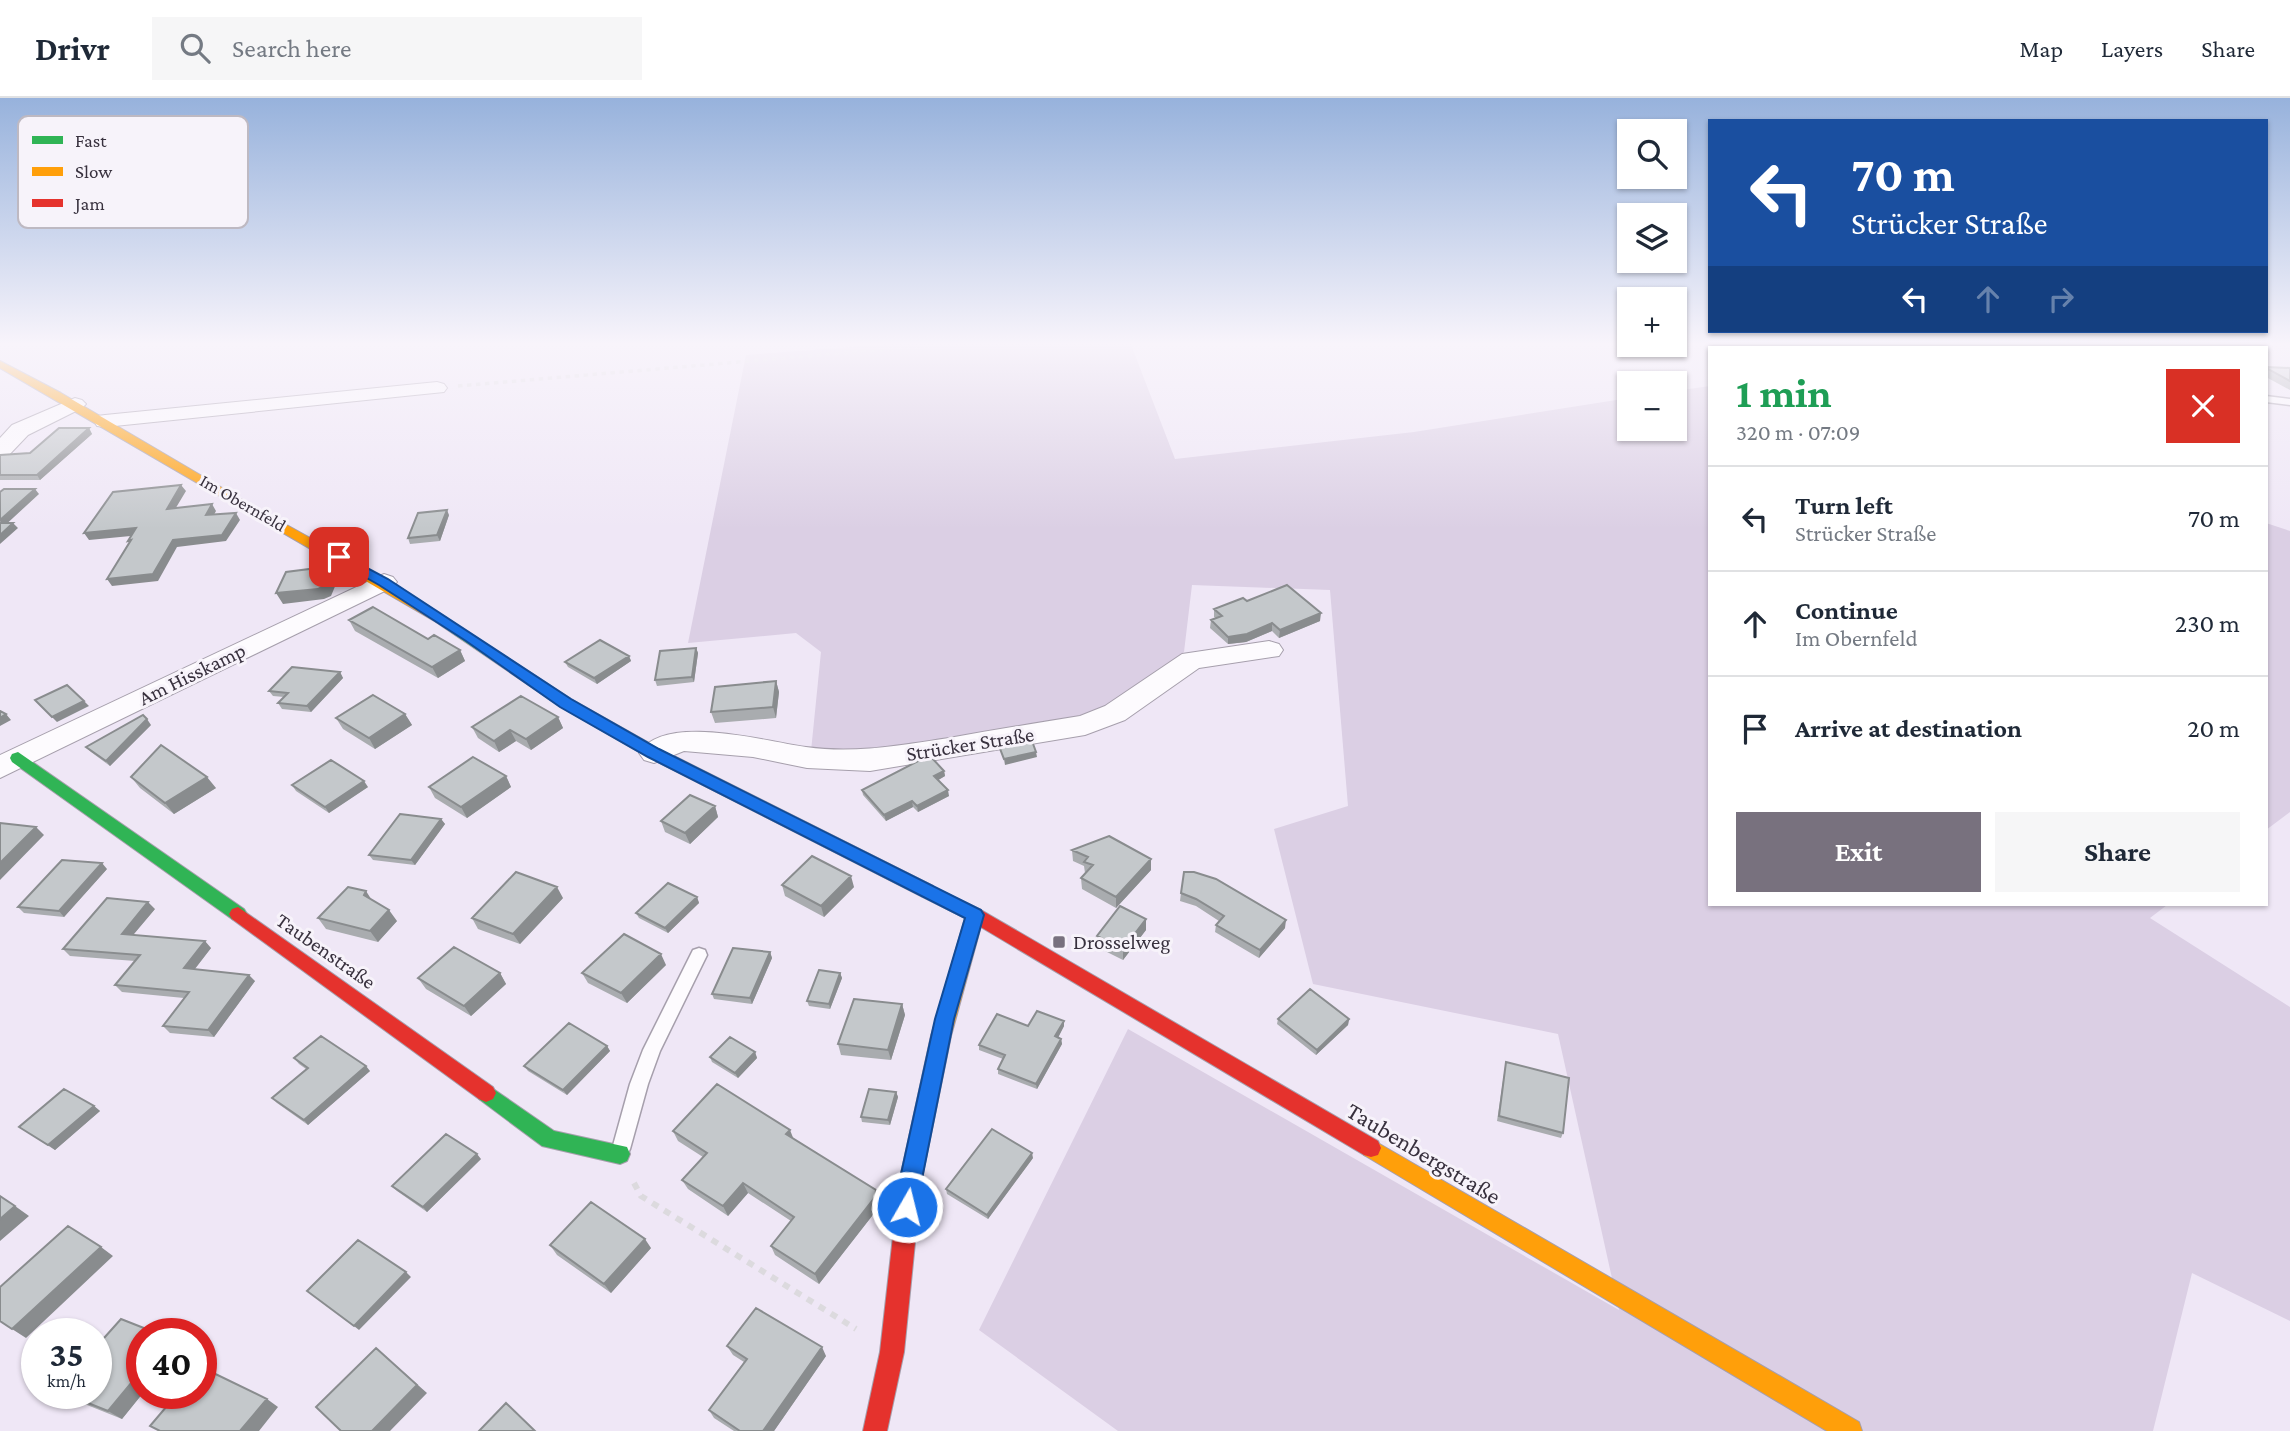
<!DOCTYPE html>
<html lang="en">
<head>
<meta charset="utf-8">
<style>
	body { margin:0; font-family:"Crimson Pro",serif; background:#f6f6f7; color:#1f2937; height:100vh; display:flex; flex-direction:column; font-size:26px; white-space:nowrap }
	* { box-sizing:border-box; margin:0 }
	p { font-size:23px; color:#747a83 }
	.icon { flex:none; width:38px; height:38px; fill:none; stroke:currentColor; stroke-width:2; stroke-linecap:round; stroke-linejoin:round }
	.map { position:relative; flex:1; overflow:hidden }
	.sheet { position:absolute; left:1708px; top:248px; width:560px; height:560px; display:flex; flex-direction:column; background:#fff; border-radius:0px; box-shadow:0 2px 5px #0004 }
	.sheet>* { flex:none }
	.top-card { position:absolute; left:1708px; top:21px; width:560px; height:214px; border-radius:0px; box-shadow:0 2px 5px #0004; background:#1a4fa0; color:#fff; overflow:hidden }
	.fabs { position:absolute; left:1617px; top:21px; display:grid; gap:14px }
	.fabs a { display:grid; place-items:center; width:70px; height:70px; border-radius:0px; background:#fff; box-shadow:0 2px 5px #0004; font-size:35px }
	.speed { position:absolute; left:21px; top:1220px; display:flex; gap:14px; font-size:35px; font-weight:700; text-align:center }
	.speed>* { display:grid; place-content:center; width:91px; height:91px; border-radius:50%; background:#fff; box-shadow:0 2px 5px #0004; line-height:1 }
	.speed small { font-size:18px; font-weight:400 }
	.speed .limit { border:10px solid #d22; background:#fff; color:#111 }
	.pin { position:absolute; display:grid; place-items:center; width:60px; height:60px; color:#fff; margin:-30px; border-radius:14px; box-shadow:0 4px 10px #0006 }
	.me { position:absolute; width:77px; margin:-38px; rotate:8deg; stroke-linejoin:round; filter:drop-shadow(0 0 5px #0008) }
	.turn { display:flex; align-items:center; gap:24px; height:147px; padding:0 28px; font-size:32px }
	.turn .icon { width:91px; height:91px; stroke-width:2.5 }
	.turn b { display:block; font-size:49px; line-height:60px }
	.lanes { display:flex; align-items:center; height:66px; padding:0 28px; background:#0003; justify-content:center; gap:35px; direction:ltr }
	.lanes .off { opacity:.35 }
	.round { display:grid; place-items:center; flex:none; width:74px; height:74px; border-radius:0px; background:#f6f6f7 }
	.head { display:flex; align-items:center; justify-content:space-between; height:119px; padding:0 28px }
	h1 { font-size:42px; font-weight:700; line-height:52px; color:#1e9e55 }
	.button { display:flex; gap:14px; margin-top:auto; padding:14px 28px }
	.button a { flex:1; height:80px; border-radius:0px; background:#78717e; color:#fff; font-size:28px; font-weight:700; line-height:80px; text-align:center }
	.button a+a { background:#f6f6f7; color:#1f2937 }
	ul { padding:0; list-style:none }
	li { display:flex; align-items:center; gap:21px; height:105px; padding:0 28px; border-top:2px solid #e0e1e3 }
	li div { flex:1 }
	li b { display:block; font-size:26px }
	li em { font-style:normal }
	header { display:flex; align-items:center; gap:42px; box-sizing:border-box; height:98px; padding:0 35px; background:#fff; border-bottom:2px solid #e0e1e3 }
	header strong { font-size:33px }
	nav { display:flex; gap:38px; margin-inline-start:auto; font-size:24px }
	.search { width:490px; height:63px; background:#f6f6f7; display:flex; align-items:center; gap:18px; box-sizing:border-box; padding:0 24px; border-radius:0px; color:#747a83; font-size:26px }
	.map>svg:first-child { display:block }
	.green { fill:#dbcfe4 }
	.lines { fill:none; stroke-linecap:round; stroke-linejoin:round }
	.lane-casing { stroke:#a69fac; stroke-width:3 }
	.street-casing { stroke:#a69fac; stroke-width:2 }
	.fast-casing { stroke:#a69fac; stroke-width:2 }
	.slow-casing { stroke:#a69fac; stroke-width:2 }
	.jam-casing { stroke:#a69fac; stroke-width:2 }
	.path-far1 { stroke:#dcdade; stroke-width:3.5; stroke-dasharray:4.5 4.5; stroke-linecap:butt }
	.path { stroke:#dcdade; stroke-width:6; stroke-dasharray:7 7; stroke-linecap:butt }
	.lane { fill:#fdfbfe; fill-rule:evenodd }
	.street { fill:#fdfbfe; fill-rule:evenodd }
	.fast { fill:#30b455; fill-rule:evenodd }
	.slow { fill:#ff9f0a; fill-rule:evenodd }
	.jam { fill:#e5322d; fill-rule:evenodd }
	.wall { fill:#a9acaf }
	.shaded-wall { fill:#898c8e }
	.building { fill:#c4c8cb; stroke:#898c8e; stroke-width:2 }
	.route { fill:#1a73e8; stroke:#114b97; stroke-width:2 }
	.poi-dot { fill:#78717e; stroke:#f7f3fa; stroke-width:2.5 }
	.labels { text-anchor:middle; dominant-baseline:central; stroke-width:6; stroke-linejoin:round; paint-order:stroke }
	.far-street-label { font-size:18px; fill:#38313e; stroke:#f7f3fa }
	.street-label { font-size:21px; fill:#38313e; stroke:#f7f3fa }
	.poi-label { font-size:21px; fill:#38313e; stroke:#f7f3fa; text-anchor:start }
	.near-street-label { font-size:24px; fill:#38313e; stroke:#f7f3fa }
	.key { fill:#f7f3fa; stroke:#beb9c2; stroke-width:2 }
	.key-label { font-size:19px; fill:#38313e }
</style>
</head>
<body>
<header>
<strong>Drivr</strong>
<div class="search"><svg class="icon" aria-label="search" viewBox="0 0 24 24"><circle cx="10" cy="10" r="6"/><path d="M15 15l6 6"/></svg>Search here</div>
<nav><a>Map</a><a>Layers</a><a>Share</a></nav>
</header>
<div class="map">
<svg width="2290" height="1333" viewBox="0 0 2290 1333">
	<rect width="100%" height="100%" fill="#efe7f6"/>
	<!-- green -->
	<path class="green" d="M919,244H1130L1175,361L1414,334L1629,300V331H1675V293L1710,288V807H2167L2150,820L2290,909V1223L2192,1175L2153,1333H1118L979,1232L1128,931L1619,1212L1558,936L1313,886L1274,731L1348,708L1330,492L1192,487L1184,554L1108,612L1058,623L869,655L811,653L821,554L796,535L688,545L746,257Z
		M2266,425L2290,433V714L2266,732Z"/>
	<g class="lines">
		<defs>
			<path id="lane" d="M2266,298L2290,301V307L2266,304Z
				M699,850L705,852L707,857L660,953L648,986L630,1051L627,1057L621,1059L615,1057L612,1051L630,986L643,952L693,852Z"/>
			<path id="street" d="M437,284L444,286L447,290L444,294L105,329L97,328L94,323L97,318L105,317Z
				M75,300L82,302L86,306L82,310L28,337L8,358L0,360V340L12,327Z
				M384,476L393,479L397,484L393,489L0,680V657Z
				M1269,543L1279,546L1283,552L1279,558L1199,570L1125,622L1085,637L870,673L807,670L753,659L684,653L654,665L644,662L639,655C664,614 768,644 806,649C855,656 901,647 949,640C993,632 1036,625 1080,618L1105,608L1182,556Z"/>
			<path id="fast" d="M441,517L571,601L660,651L933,788L936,793L933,798L927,800L921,798L648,659L561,609L436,524L434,521L436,518Z
				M18,654L244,811L247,816L244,821L238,823L232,821L12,664L10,660L12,656Z
				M486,986L554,1033L627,1049L630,1056L627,1063L620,1066L542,1048L479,1001L476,995L479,989Z"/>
			<path id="slow" d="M0,263L61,295L258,411L393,486L448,521L446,524H436L0,270Z
				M975,810L981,812L984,817L951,938L948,944L941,946L934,944L931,938L966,817L969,812Z
				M1371,1041L1859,1324L1862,1333H1827L1364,1057L1361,1050L1364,1043Z"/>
			<path id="jam" d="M927,786L981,812L1378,1043L1381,1050L1378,1057L1371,1059L1364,1057L969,822L921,798L918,793L921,788Z
				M238,809L493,989L496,995L493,1001L486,1004L479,1001L232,821L229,816L232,811Z
				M941,930L948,932L951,938L921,1085L904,1254L887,1333H863L880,1254L899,1085L931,938L934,932Z"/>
		</defs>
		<!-- lane casing -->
		<use href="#lane" class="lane-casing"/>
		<!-- street casing -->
		<use href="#street" class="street-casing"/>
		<!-- fast casing -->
		<use href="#fast" class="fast-casing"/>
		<!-- slow casing -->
		<use href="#slow" class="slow-casing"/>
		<!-- jam casing -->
		<use href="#jam" class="jam-casing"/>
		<!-- path-far1 -->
		<path class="path-far1" d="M2083,244L2091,250
			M458,288L949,246"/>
		<!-- path -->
		<path class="path" d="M634,1085L641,1098L856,1231"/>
		<!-- lane -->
		<use href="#lane" class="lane"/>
		<!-- street -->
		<use href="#street" class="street"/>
		<!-- fast -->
		<use href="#fast" class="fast"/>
		<!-- slow -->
		<use href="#slow" class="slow"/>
		<!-- jam -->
		<use href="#jam" class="jam"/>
	</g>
	<!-- wall -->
	<path class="wall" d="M1955,244H1980L1979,245Z
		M2266,269L2290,270V292L2266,279Z
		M89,330L92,336L40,382H0V357L30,355Z
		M449,417L440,443L410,446L408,440Z
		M1247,503L1320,523L1279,540L1272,533L1246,544L1228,546L1210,530L1211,522L1216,520L1214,519V511Z
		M349,522L428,541L460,552L465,563L438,580L355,533Z
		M696,550L698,555L694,584L657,588L655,582Z
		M629,558L631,563L597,586L568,569L565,564Z
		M340,574L343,580L311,614L282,611L278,605L284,599L273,598L269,593Z
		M776,583L779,594L776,620L715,625L711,614Z
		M405,616L412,627L375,651L343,631L336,620Z
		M558,619L563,630L531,652L516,643L499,654L478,640L472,629Z
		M151,627L110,668L91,654L86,649Z
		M944,673L945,678L938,682L949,698L918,714L913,709L886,723L863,697L862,692Z
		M506,678L511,689L467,720L435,700L429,689Z
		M131,679L216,690L174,716L140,690Z
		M292,687L368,689L329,715L296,693Z
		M715,708L718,719L690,746L665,734L661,723Z
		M441,721L445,726L415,767L373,762L369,757Z
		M1072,752L1151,761V772L1116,810L1082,791L1081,780L1085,775L1084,768L1073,763Z
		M107,771L64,819L24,815L18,809Z
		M782,787L854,789L824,819L785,798Z
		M1181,795L1285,830L1259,860L1215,834L1216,827L1219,823L1196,808L1180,803Z
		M697,799L699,805L668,835L639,820L636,815Z
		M563,800L520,846L478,831L472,820Z
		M155,811L133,837L211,850L195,871L255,883L214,939L170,935L163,928L184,900L122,894L115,887L135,863L70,858L63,851Z
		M318,820L397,823L378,844L326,831Z
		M1146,832L1123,862L1097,849V838Z
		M770,854L772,860L752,906L714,901L712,896Z
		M666,867L627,905L588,885L582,875Z
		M500,875L506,886L471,918L426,891L418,880Z
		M840,875L842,880L830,911L809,908L807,903Z
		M902,906L905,917L891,962L841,957L838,946Z
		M1278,921H1349L1348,927L1316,957L1277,926Z
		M1028,928H1064L1058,939L1061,941L1062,946L1037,991L998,976V971L1003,961L979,952V947Z
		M607,948L610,953L567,997L528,973L524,968Z
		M755,954L757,960L738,980L712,964L710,959Z
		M294,960L370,973L308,1027L277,1005L272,1000L306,971L299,966Z
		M1506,964L1563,1035L1561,1040L1497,1023L1505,969Z
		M896,994L898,999L890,1027L862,1024L861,1019Z
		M94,1008L100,1013L55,1052L19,1029Z
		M673,1033L794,1041L876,1092L879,1101V1109L819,1186L775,1157L771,1148L791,1123L748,1095L728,1118L688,1091L682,1082L703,1059L678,1043Z
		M1033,1060L988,1121L947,1096L946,1091Z
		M481,1061L427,1114L397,1093L392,1088Z
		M550,1147L651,1150L611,1195L557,1157Z
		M727,1248L826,1258L774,1333H734L714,1320L709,1312L744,1264L733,1257Z
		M61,1295H143L122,1321L72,1301Z"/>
	<!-- shaded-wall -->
	<path class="shaded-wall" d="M89,330L92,336L40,382L37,377Z
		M181,387L186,393L171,418L167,411Z
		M35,391L39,396L1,431L0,422Z
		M212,406L216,413L210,424L206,417Z
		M447,412L449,417L440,443L437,437Z
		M236,415L240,422L226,443L177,449L158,483L112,488L107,481L173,442Z
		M13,425L18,430L0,446V437Z
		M136,430L141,437L89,442L84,435Z
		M333,468L339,479L331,498L324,501L283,506L276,495Z
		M1321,515L1320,523L1279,540L1280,532Z
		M1272,525V533L1246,544L1228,546V539Z
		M696,550L698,555L694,584L692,579Z
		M460,552L465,563L438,580L432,569Z
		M629,558L631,563L597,586L594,580Z
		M340,574L343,580L311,614L307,608Z
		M776,583L779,594L776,620L773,609Z
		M84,603L89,608L57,624L52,619Z
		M6,616L11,622L0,628V620Z
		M405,616L412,627L375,651L369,640Z
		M558,619L563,630L531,652L526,641Z
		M147,621L151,627L110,668L106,663Z
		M510,632L516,643L499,654L494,643Z
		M1036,654L1037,659L1005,667L1004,661Z
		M944,673L945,678L935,684L934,678Z
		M506,678L511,689L467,720L461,709Z
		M207,679L216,690L174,716L165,705Z
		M364,683L368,689L329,715L325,709Z
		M948,692L949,698L918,714L917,708Z
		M912,703L913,709L886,723L884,717Z
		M715,708L718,719L690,746L685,735Z
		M441,721L445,726L415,767L411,762Z
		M36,729L44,737L0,782V765Z
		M1151,761V772L1116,810V799Z
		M102,765L107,771L64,819L59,813Z
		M851,778L854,789L824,819L821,808Z
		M557,789L563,800L520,846L513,836Z
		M366,793L373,804L364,797Z
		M697,799L699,805L668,835L665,830Z
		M148,804L155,811L128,843L122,836Z
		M389,812L397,823L378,844L370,833Z
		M1146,821V832L1123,862V851Z
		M1286,822L1285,830L1259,860L1260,852Z
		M205,843L211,850L190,877L184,870Z
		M770,854L772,860L752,906L750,900Z
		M661,856L666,867L627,905L621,895Z
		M500,875L506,886L471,918L464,908Z
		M840,875L842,880L830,911L829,906Z
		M249,877L255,883L214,939L208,932Z
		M902,906L905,917L891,962L888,952Z
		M1349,921L1348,927L1316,957L1317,952Z
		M1064,923V928L1056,944L1055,938Z
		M1061,941L1062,946L1037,991L1036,986Z
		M607,948L610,953L567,997L563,992Z
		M755,954L757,960L738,980L735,975Z
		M366,968L370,973L308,1027L304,1022Z
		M896,994L898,999L890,1027L888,1022Z
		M94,1008L100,1013L55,1052L48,1047Z
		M790,1032L794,1042L786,1036Z
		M1032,1055L1033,1060L988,1121L987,1117Z
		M477,1056L481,1061L427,1114L423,1109Z
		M743,1085L748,1095L728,1118L723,1108Z
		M876,1092L879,1101V1109L819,1186L815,1176Z
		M15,1108L29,1118L0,1143V1121Z
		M645,1141L651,1150L611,1195L604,1186Z
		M101,1149L113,1158L26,1240L12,1231Z
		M406,1174L411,1179L359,1232L354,1228Z
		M822,1249L826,1258L774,1333H763Z
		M376,1250L427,1295L390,1333H372Z
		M142,1272V1295H143L122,1321L108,1313Z
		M267,1301L278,1309L259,1333H240Z"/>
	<!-- building -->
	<path class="building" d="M2266,269L2290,270V283L2266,270Z
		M59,330H89L37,377H0V357L30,355Z
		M181,387L167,411L212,406L206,417L236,415L222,437L173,442L153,476L107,481L131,442L128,443L136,430L84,435L113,394Z
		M4,391H35L0,422V394Z
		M447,412L437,437L408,440L418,415Z
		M0,425H13L0,437Z
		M333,468L325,487L318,491L276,495L286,474Z
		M1287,487L1321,515L1280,532L1272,525L1247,536L1228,539L1211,522L1222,518L1214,511L1243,500L1247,503Z
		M373,509L428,541L434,537L460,552L432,569L349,522Z
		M600,542L629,558L594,580L565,564Z
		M696,550L692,579L655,582L660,553Z
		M292,569L340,574L307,608L278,605L288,595L269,593Z
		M776,583L773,609L711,614L715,589Z
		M67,587L84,603L52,619L35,602Z
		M373,597L405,616L369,640L336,620Z
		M521,598L558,619L526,641L510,632L494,643L472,629Z
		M0,613L6,616L0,620Z
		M143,617L147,621L106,663L86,649Z
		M1032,643L1036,654L1004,661L999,648Z
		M161,647L207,679L165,705L131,679Z
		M473,659L506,678L461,709L429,689Z
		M932,660L944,673L934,678L948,692L917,708L912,703L884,717L862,692L922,661Z
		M331,662L364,683L325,709L292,687Z
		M690,697L715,708L685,735L661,723Z
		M400,716L441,721L411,762L369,757Z
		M0,725L36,729L0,765Z
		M1109,738L1151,761L1116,799L1081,780L1093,767L1084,764L1088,759L1072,752Z
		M812,758L851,778L821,808L782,787Z
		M62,762L102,765L59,813L18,809Z
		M516,774L557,789L513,836L472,820Z
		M1184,774H1194L1216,781L1286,822L1260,852L1216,827L1224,818L1196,801L1181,795Z
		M668,785L697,799L665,830L636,815Z
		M348,789L366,793L364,797L389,812L370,833L318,820Z
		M107,800L148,804L122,836L205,843L184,870L249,877L208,932L163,928L189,894L115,887L140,857L63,851Z
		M1120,808L1146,821L1123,851L1097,838Z
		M624,836L661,856L621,895L582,875Z
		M454,849L500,875L464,908L418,880Z
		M733,850L770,854L750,900L712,896Z
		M819,872L840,875L829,906L807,903Z
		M1310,891L1349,921L1317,952L1278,921Z
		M854,901L902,906L888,952L838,946Z
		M1037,913L1064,923L1055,938L1061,941L1036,986L998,971L1005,957L979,947L997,916L1028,928Z
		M569,925L607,948L563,992L524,968Z
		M321,938L366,968L304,1022L272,1000L308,970L294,960Z
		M730,939L755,954L735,975L710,959Z
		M1506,964L1569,980L1563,1035L1499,1018Z
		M717,986L790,1032L786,1036L876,1092L875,1099L815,1176L771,1148L794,1119L743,1085L723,1108L682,1082L707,1055L673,1033Z
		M64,991L94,1008L48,1047L19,1029Z
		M869,991L896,994L888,1022L861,1019Z
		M992,1031L1032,1055L987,1117L946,1091Z
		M446,1036L477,1056L423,1109L392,1088Z
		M0,1098L15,1108L0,1121Z
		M591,1104L645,1141L604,1186L550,1147Z
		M68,1128L101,1149L12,1231L0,1223V1189Z
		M358,1142L406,1174L354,1228L307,1193Z
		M756,1210L822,1249L763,1333H740L709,1312L747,1261L727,1248Z
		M121,1221L159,1236H142V1272L108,1313L63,1295H96V1249Z
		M376,1250L417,1287L372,1333H341L316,1309Z
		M201,1269L267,1301L240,1333H160L150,1328L178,1295H201Z
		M506,1305L535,1333H479Z"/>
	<!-- sky -->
	<linearGradient id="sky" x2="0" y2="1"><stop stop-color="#97b2dc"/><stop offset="0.57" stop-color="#f8f4fb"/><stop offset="1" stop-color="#f8f4fb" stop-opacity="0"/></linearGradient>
	<rect width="2290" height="431" fill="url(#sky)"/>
	<!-- route -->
	<path class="route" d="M339,455L388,481L571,601L659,651L981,812L984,817L954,921L915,1116L907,1119L899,1116L896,1109L899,1085L935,921L965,820L648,659L560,609L466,543L379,487L335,462L333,459Z"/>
	<!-- markers -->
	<rect class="poi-dot" x="1052" y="837" width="14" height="14" rx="3.5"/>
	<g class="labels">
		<!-- far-street labels -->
		<g class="far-street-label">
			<text transform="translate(243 405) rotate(30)">Im Obernfeld</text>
		</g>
		<!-- street labels -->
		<g class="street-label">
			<text transform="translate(192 576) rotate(-26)">Am Hisskamp</text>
			<text transform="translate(970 646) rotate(-9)">Strücker Straße</text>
			<text transform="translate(326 853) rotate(35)">Taubenstraße</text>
		</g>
		<!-- poi labels -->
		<g class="poi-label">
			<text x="1073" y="844">Drosselweg</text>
		</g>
		<!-- near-street labels -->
		<g class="near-street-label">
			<text transform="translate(1424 1055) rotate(31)">Taubenbergstraße</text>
		</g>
	</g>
	<!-- legend -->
	<rect x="18" y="18" width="230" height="112" rx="10" class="key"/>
	<rect x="32" y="38" width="31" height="8" fill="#30b455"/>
	<rect x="32" y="69" width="31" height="9" fill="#ff9f0a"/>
	<rect x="32" y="101" width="31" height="8" fill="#e5322d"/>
	<g class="key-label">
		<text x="75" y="49">Fast</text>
		<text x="75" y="80">Slow</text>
		<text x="75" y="112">Jam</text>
	</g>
</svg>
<div class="fabs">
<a><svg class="icon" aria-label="search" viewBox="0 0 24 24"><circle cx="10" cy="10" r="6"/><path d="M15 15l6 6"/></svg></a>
<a><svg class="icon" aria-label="layers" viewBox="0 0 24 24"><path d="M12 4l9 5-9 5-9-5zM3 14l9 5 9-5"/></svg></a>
<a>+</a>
<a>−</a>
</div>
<div class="speed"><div>35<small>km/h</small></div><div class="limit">40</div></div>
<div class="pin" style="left:339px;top:459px;background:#d93025"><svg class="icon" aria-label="arrive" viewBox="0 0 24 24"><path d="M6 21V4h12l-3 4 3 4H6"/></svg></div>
<svg class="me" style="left:907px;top:1109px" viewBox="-20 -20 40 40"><circle r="17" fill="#1a73e8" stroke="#fff" stroke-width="3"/><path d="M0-11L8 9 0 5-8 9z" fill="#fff"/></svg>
<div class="top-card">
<div class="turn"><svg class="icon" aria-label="left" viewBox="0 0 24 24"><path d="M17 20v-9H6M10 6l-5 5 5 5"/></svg><div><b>70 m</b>Strücker Straße</div></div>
<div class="lanes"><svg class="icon" aria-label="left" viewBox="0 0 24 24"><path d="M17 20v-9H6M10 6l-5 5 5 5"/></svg><svg class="icon off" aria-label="ahead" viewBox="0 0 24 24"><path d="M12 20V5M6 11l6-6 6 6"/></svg><svg class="icon off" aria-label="right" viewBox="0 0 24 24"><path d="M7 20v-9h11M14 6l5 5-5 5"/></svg></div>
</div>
<section class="sheet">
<div class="head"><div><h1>1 min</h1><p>320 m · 07:09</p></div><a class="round" style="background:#d93025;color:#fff"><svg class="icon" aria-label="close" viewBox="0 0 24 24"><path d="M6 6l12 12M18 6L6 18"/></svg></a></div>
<ul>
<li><svg class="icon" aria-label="left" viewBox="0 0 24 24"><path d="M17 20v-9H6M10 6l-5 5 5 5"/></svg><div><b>Turn left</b><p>Strücker Straße</p></div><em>70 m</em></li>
<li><svg class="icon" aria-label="ahead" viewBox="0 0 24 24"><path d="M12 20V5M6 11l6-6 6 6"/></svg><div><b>Continue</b><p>Im Obernfeld</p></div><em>230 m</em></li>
<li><svg class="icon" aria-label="arrive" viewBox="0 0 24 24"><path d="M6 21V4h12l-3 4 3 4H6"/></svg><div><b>Arrive at destination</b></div><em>20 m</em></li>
</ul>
<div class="button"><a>Exit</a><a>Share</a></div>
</section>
</div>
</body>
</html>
